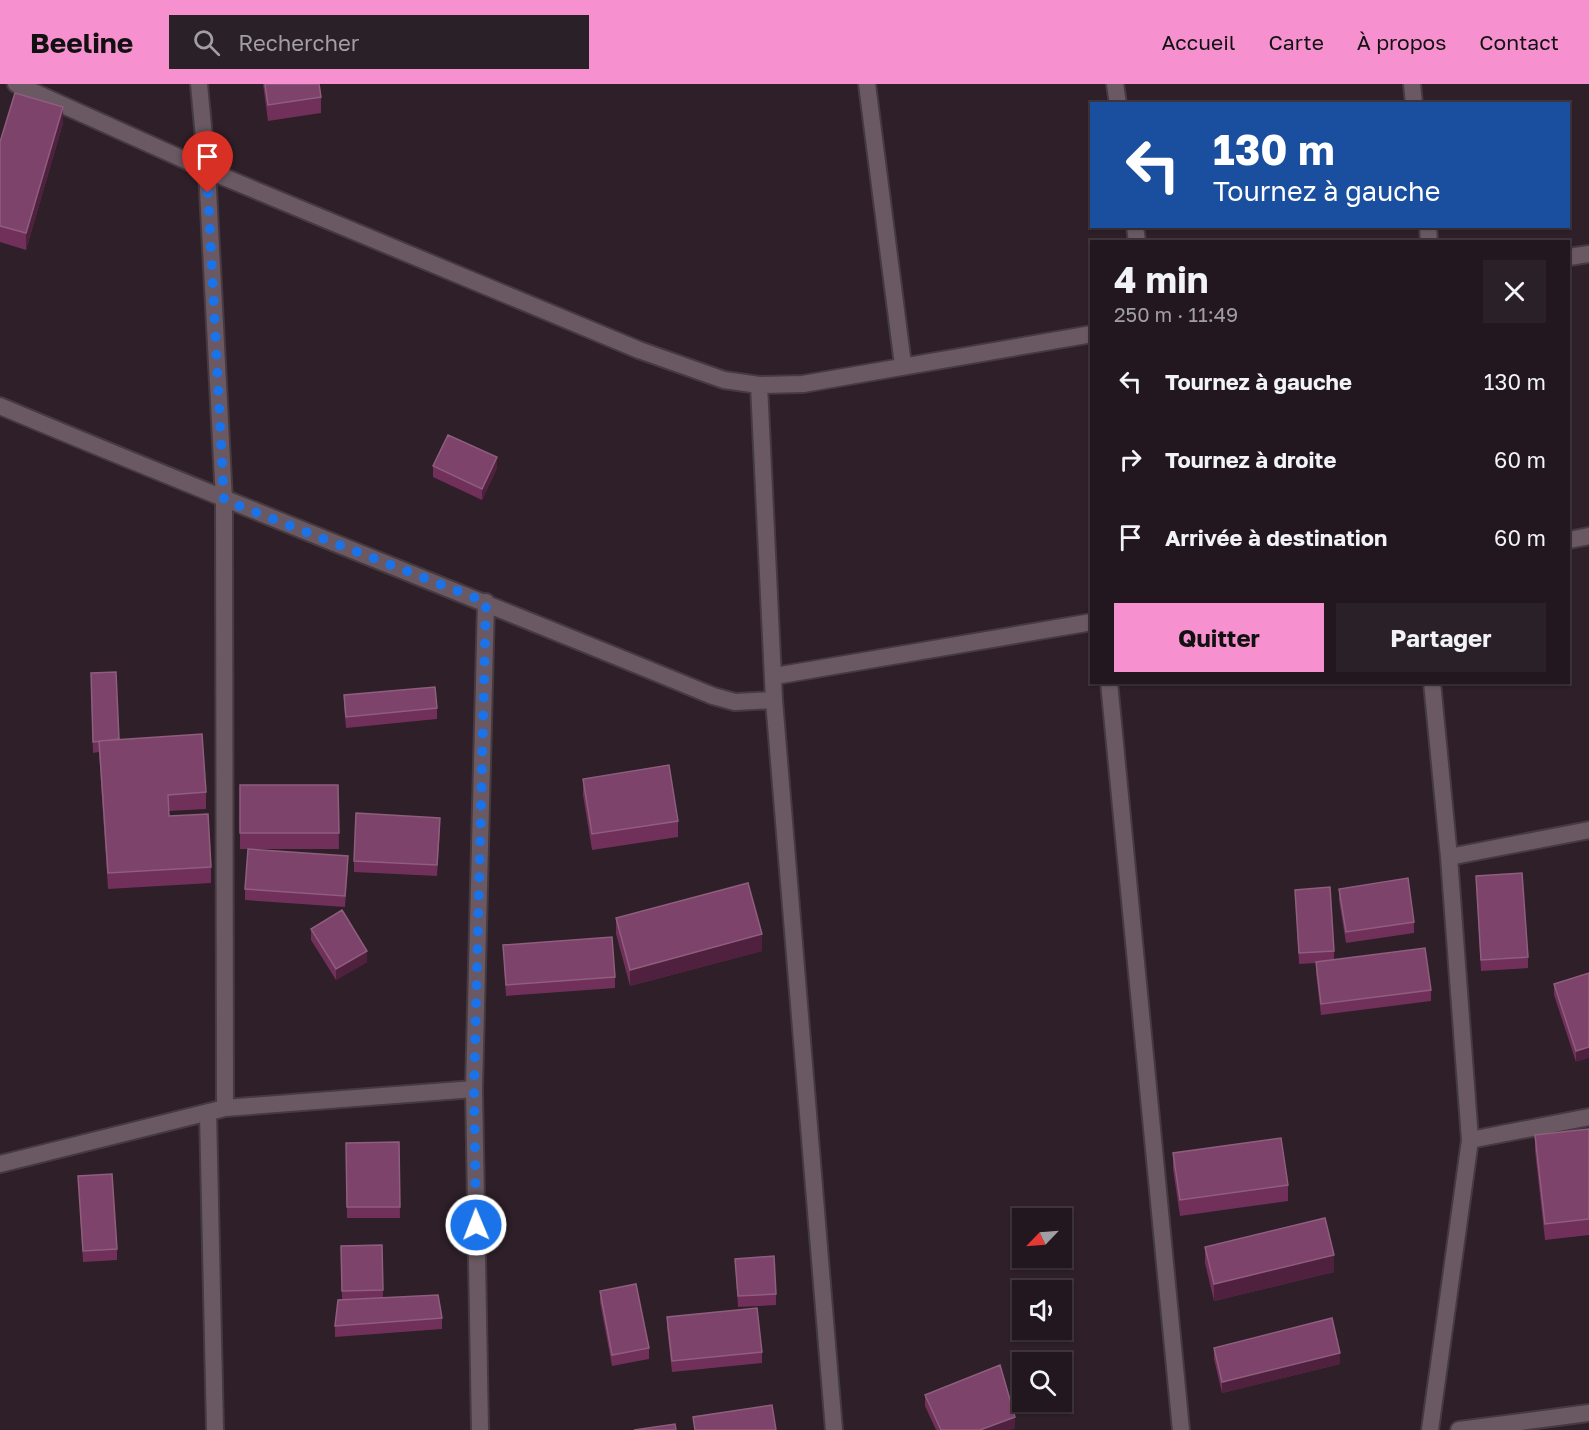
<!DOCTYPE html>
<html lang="fr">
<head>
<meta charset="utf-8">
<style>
	body { margin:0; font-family:"Golos Text",sans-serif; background:#2a2027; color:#f1f3f6; height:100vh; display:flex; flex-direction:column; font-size:22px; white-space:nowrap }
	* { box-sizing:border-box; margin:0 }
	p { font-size:20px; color:#a29fa4 }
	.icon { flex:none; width:33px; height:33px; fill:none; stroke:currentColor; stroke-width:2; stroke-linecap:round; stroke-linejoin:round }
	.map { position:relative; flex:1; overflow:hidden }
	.details { position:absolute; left:1090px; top:156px; width:480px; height:444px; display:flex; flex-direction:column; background:#22171e; border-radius:0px; box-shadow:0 2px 4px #0004,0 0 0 2px #3f363c }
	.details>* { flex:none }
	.banner { position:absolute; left:1090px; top:18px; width:480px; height:126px; border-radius:0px; box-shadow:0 2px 4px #0004,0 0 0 2px #3f363c; background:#1a4fa0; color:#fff; overflow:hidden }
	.needle { width:39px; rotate:245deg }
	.buttons { position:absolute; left:1012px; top:1124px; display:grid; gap:12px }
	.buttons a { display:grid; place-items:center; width:60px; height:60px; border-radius:0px; background:#22171e; box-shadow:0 2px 4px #0004,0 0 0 2px #3f363c; font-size:30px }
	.pin { position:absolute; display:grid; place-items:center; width:51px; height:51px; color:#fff; margin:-62px -26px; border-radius:50% 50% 50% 0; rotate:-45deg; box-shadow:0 0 6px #0007 }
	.pin .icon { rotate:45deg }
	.me { position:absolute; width:66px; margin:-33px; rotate:359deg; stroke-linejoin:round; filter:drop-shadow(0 0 4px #0008) }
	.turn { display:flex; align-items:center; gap:21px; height:126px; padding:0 24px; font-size:27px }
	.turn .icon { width:78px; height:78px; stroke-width:2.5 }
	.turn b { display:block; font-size:42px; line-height:51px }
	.round { display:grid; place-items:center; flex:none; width:63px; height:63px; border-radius:0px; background:#2a2027 }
	.overview { display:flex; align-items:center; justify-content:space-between; height:102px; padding:0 24px }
	h1 { font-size:36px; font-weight:700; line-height:45px }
	.action { display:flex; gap:12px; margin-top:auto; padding:12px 24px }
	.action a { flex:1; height:69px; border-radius:0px; background:#f690cf; color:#111; font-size:24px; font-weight:700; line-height:69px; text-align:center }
	.action a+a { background:#2a2027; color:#f1f3f6 }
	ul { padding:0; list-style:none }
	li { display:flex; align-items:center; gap:18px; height:78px; padding:0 24px }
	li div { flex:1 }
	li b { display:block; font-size:22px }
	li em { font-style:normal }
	header { display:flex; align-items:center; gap:36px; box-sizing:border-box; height:84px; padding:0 30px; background:#f690cf; color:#111 }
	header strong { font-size:28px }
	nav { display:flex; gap:33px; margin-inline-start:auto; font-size:21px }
	.search { width:420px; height:54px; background:#2a2027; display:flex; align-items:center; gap:15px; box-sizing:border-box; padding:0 21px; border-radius:0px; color:#a29fa4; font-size:22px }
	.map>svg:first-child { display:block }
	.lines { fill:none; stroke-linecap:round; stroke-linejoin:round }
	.minor-casing { stroke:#463a41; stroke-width:20 }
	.minor { stroke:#6a5963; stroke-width:16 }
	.wall { fill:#70305a }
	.shaded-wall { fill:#50213f }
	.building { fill:#7d436a; stroke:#8f5d7e; stroke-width:1.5 }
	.route { stroke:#1a73e8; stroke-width:10; stroke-dasharray:0 18 }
</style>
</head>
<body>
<header>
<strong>Beeline</strong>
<div class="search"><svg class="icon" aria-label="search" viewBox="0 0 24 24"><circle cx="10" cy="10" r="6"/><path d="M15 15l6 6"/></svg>Rechercher</div>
<nav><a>Accueil</a><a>Carte</a><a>À propos</a><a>Contact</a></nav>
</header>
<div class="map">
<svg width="1589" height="1346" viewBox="0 0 1589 1346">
	<rect width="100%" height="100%" fill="#2e1f28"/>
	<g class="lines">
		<defs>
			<path id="minor" d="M16,0L207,86L639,266L724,296L759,301L803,300L1092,250
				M199,0L207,86L224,416L225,1024
				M867,0L903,281
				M1115,0L1118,20
				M1412,0L1414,20
				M1135,142L1137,158
				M1428,142L1429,158
				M1569,173L1589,170
				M759,301L774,616L834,1346
				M0,322C237,422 476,514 713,612L735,618L774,616
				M1569,456L1589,452
				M775,592L1092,538
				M1109,598L1181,1346
				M1449,773L1589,746
				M208,1028L215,1346
				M1470,1056L1589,1033
				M0,1080L225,1024L474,1005
				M480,1346L474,1005L486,518
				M1430,1346L1470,1056L1449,773L1432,598
				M1459,1346L1589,1329"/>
		</defs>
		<!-- minor casing -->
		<use href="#minor" class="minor-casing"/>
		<!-- minor -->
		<use href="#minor" class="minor"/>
	</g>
	<!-- wall -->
	<path class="wall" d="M263,0H319L321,13V29L268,37Z
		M63,39L26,166L0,158V58Z
		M433,382L497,384L482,416L433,393Z
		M91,600L119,655L206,708V725L169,727V732L211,783V799L108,805L99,668L93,669Z
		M344,611L437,624V635L346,644L344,622Z
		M583,695L678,737V753L592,766L583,711Z
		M240,701H338L339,765H240Z
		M440,745L437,792L354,788V777Z
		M348,783L345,823L245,816V805Z
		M1476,792L1528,873V884L1481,887Z
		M1339,805L1414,838V849L1346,859L1339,816Z
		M1295,806L1334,867V876L1431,906V917L1321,931L1316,889V879L1299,880Z
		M616,834L762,867L630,902L616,850Z
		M311,845L367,878L336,896L311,856Z
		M503,861L615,893V904L506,912Z
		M1589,889L1576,978L1554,911V900Z
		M1589,1045V1151L1545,1156L1535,1067V1051Z
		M399,1058L400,1134H347L346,1059Z
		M1173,1069L1288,1101V1117L1180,1132L1173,1085Z
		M78,1092L117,1165V1176L83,1178Z
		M382,1161L383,1214L442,1234V1245L335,1253V1242L342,1216L341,1162Z
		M1205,1163L1334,1188L1214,1217L1205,1179Z
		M735,1175L776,1210V1221L738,1223Z
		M600,1207L649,1264V1275L612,1282L600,1218Z
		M667,1233L762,1268V1279L672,1288L667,1244Z
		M1214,1264L1340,1280L1222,1309L1214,1275Z
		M925,1311L1015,1344L1009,1346H936L925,1322Z"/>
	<!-- shaded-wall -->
	<path class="shaded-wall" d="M63,23V39L26,166V149Z
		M497,373V384L482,416V405Z
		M762,850V867L630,902V886Z
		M367,867V878L336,896V885Z
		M1589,963V974L1576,978V967Z
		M1334,1171V1188L1214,1217V1200Z
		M1340,1269V1280L1222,1309V1298Z
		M1015,1333V1344L1009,1346H980Z"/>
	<!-- building -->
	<path class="building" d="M265,0H319L321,13L268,21Z
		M15,9L63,23L26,149L0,142V58Z
		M448,351L497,373L482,405L433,382Z
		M116,588L119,655L93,658L91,589Z
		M435,603L437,624L346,633L344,611Z
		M202,650L206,708L168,711L169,732L208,730L211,783L108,789L99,657Z
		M669,681L678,737L592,750L583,695Z
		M240,701H338L339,749H240Z
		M356,729L440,734L437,781L354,777Z
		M248,765L348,772L345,812L245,805Z
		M1522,789L1528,873L1481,876L1476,792Z
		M1408,794L1414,838L1346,848L1339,805Z
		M748,799L762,850L630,886L616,834Z
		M1330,803L1334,867L1299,869L1295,806Z
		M342,826L367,867L336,885L311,845Z
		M612,853L615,893L506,901L503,861Z
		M1425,864L1431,906L1321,920L1316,878Z
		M1589,889V963L1576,967L1554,900Z
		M1589,1045V1135L1545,1140L1535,1051Z
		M1281,1054L1288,1101L1180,1116L1173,1069Z
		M399,1058L400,1123H347L346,1059Z
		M112,1090L117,1165L83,1167L78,1092Z
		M1325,1134L1334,1171L1214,1200L1205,1163Z
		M382,1161L383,1206L342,1207L341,1162Z
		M774,1172L776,1210L738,1212L735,1175Z
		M636,1200L649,1264L612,1271L600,1207Z
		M438,1211L442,1234L335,1242L338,1216Z
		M757,1224L762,1268L672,1277L667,1233Z
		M1332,1234L1340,1269L1222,1298L1214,1264Z
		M1000,1281L1015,1333L980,1346H941L925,1311Z
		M772,1321L776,1346H695L693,1333Z
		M675,1340L676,1346H634Z"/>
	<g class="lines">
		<!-- route -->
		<path class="route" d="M208,109L224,416L486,518L474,1005L476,1141"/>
	</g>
</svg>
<div class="buttons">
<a><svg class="needle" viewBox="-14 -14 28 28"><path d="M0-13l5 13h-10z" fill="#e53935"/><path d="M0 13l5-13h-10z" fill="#a29fa4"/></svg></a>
<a><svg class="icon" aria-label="sound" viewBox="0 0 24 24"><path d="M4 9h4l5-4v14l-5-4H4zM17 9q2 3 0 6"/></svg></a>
<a><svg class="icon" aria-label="search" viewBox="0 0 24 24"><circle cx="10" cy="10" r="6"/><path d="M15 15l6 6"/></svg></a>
</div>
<div class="pin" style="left:208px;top:109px;background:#d93025"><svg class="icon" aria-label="arrive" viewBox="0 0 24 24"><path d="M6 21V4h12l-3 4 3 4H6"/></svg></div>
<svg class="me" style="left:476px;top:1141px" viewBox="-20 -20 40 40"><circle r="17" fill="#1a73e8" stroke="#fff" stroke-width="3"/><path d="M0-11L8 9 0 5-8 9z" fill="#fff"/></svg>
<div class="banner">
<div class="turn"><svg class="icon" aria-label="left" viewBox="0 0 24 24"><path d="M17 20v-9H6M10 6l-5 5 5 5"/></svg><div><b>130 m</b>Tournez à gauche</div></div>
</div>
<section class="details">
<div class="overview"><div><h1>4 min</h1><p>250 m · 11:49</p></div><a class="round"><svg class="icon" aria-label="close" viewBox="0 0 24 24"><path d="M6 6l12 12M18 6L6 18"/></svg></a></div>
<ul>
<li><svg class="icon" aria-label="left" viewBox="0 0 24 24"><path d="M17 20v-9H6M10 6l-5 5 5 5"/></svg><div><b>Tournez à gauche</b></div><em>130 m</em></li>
<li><svg class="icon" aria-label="right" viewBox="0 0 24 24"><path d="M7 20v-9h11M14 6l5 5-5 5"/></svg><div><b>Tournez à droite</b></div><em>60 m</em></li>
<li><svg class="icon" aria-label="arrive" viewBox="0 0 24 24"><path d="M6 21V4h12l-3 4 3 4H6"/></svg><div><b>Arrivée à destination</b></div><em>60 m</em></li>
</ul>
<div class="action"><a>Quitter</a><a>Partager</a></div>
</section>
</div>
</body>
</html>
